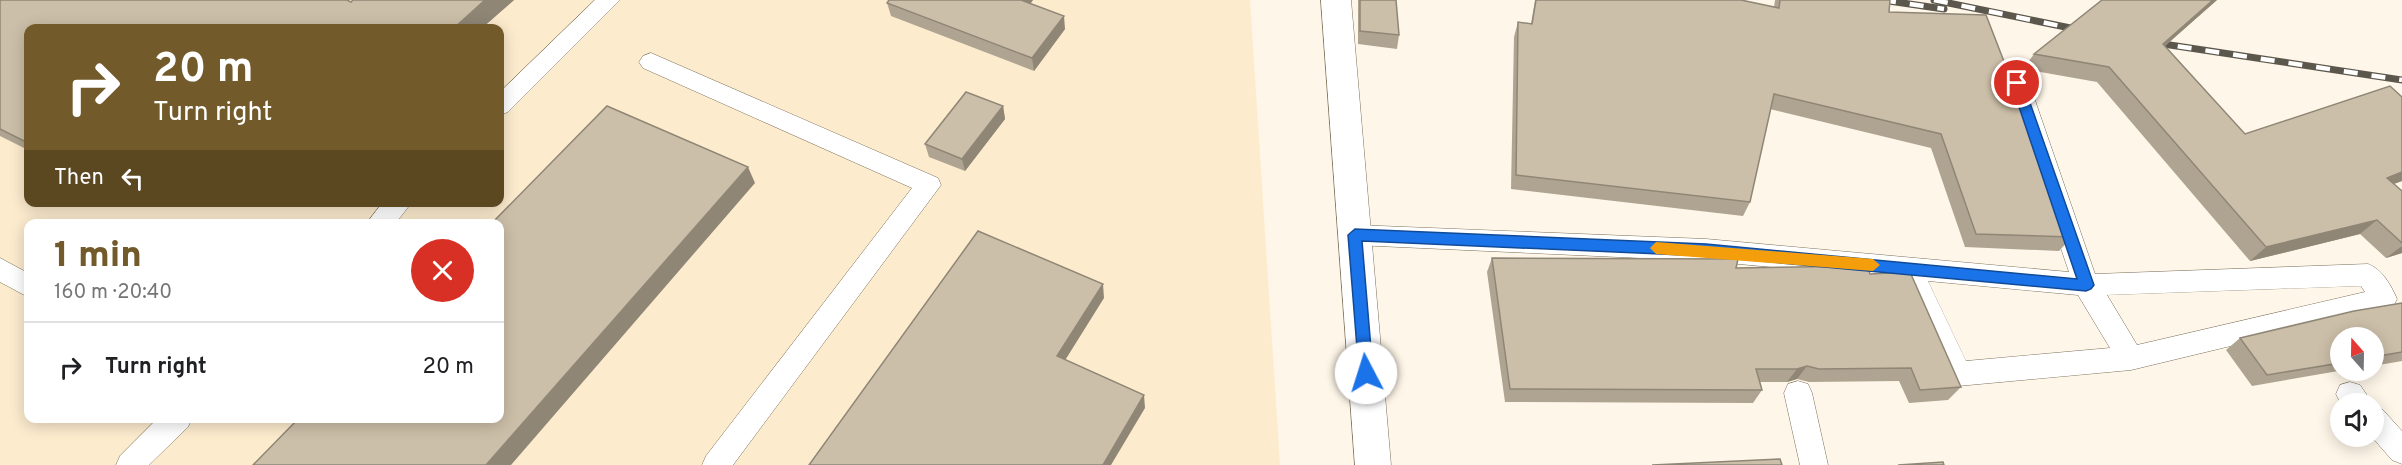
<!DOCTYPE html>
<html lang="en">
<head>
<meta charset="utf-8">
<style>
	body { margin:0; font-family:Overpass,sans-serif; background:#f2f2f2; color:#202124; height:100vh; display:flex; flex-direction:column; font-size:22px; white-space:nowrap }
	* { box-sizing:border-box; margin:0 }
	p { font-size:20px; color:#757577 }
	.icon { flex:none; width:33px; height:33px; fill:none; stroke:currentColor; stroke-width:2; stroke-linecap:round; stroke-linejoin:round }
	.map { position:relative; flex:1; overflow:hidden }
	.drawer { position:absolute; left:24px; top:219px; width:480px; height:204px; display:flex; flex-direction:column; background:#fff; border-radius:12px; box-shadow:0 3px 15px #0003 }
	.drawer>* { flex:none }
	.hud { position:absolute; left:24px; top:24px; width:480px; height:183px; border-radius:12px; box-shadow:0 3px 15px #0003; background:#725a2a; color:#fff; overflow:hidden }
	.needle { width:39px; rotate:340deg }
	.fabs { position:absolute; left:2330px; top:327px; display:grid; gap:12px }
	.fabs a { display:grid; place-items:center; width:54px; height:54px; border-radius:50%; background:#fff; box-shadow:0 3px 15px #0003; font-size:30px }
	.pin { position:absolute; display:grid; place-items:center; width:51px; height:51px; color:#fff; margin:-26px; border:3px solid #fff; border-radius:50%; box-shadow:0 2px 6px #0007 }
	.me { position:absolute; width:66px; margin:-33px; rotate:355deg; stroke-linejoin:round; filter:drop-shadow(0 0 4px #0008) }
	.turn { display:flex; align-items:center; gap:21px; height:126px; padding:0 30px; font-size:27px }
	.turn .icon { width:78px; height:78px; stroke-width:2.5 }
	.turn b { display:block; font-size:42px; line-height:51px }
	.then { display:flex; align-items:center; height:57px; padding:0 30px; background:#0003; gap:12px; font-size:22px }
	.round { display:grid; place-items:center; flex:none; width:63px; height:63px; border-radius:32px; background:#f2f2f2 }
	.overview { display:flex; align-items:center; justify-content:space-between; height:102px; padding:0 30px }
	h1 { font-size:36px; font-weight:800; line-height:45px; color:#725a2a }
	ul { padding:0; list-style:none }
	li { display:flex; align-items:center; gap:18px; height:90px; padding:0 30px; border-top:2px solid #e0e0e0 }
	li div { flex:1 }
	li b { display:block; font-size:22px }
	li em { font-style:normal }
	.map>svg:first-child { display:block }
	.built { fill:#fcebcd; fill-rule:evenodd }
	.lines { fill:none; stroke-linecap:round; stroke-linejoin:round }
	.lane-casing { stroke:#7b6f5a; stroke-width:1 }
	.secondary-casing { stroke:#7b6f5a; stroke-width:1 }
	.lane { fill:#fff; fill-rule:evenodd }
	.secondary { fill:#fff; fill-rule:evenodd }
	.rail-casing { stroke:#5c574d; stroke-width:7 }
	.rail { stroke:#fff; stroke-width:4.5; stroke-dasharray:14; stroke-linecap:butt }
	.wall { fill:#afa491 }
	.shaded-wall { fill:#8f8676 }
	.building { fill:#ccbfa9; stroke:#8f8676; stroke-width:1.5 }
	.route { fill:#1a73e8; stroke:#114b97; stroke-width:1.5 }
	.slow { fill:#f59e0b }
</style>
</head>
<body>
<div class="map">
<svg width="2402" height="465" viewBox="0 0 2402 465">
	<rect width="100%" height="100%" fill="#fef6e8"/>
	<!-- built -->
	<path class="built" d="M0,0H1250L1280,465H0ZM28,28H500V202H28ZM28,224H500V418H28Z"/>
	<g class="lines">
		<defs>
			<path id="lane" d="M595,0H620L508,112L500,115V92Z
				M651,53L938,178L941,185L733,465H702L706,456L912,188L643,68L639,62L643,56Z
				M2017,74L2025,77L2029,83L2095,274L2368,264C2382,269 2391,285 2397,299L2393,307L2131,370L1958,386L1948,383L1901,279L1706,261L1355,245L1346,242L1342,235L1346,228L1355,225L1706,239L2069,272L2005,83L2009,77ZM1928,281L2078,295L2110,348L1966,361ZM2361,286L2365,292L2137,345L2107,295Z
				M383,202H412L395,224H366Z
				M0,258L28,273V297L0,282Z
				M1798,381L1808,384L1812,393L1828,465H1800L1784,393L1788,384Z
				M2350,382L2360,385L2373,404H2341L2336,394L2340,385Z
				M2373,406L2383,410L2402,431V464L2392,460L2371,436H2373Z
				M158,418H192L188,427L149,465H116L120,456Z"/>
			<path id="secondary" d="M1321,0H1351L1391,465H1355Z"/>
		</defs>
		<!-- lane casing -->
		<use href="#lane" class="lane-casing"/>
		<!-- secondary casing -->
		<use href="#secondary" class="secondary-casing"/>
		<!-- lane -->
		<use href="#lane" class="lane"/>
		<!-- secondary -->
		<use href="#secondary" class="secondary"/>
		<defs>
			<path id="rail" d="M1882,0L1944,9
				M1934,0L2085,31
				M2150,42L2402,80"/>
		</defs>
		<!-- rail casing -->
		<use href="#rail" class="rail-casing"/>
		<!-- rail -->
		<use href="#rail" class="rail"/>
	</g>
	<!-- wall -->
	<path class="wall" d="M0,0L351,2L353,0H514L482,28H28V150L0,136Z
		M889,0H1033L1030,4L1065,29L1034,71L891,16L887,3Z
		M1358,0H1396L1399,35L1397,49L1358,44Z
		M1535,0H1741L1774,7L1775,0H1890L1889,12L2072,237L2059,251L1965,247L1931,148L1770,109L1750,202L1743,216L1511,189L1514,37L1518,22L1531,24Z
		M2102,0H2217L2165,46L2245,134L2402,181L2394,184L2402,191V253L2386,258L2360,234L2250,261L2097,82L2023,69L2034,54Z
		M1003,106L1005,119L965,171L929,157L925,144Z
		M1492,258L1870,274L1961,387L1948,400L1909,403L1899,381L1809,382L1797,379L1787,382H1760L1762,390L1753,403L1505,402L1487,272Z
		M2402,303V361L2373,366V338H2340V370H2344L2252,386L2226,350L2240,338Z"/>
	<!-- shaded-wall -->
	<path class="shaded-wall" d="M485,0H514L482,28H454Z
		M1021,0H1033L1023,13Z
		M2213,0H2217L2150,59L2163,44Z
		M1064,16L1065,29L1034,71L1032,58Z
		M1003,106L1005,119L965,171L962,159Z
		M748,167L755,183L511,465H486Z
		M2402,172V181L2370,192L2387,178Z
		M2377,220L2360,234L2250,261L2266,247Z
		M2402,246V253L2386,258Z
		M1103,284L1104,298L1059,370L1057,356Z
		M1807,366L1797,379L1787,382L1797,369Z
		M1144,395L1145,408L1111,465H1103Z"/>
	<!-- building -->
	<path class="building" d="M0,0H347L351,2L353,0H485L454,28H28V143L0,129Z
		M889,0H1021L1064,16L1032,58L887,3Z
		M1360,0H1396L1399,35L1360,31Z
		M1536,0H1741L1779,8L1780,0H1890L1889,12L1986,15L2072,237L1976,234L1941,134L1774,94L1750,202L1516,175L1518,22L1532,24Z
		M2102,0H2213L2163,44L2245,134L2390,86L2402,97V172L2387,178L2402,191V243L2377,220L2266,247L2109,67L2034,54Z
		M966,92L1003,106L962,159L925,144Z
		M607,106L748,167L486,465H253L299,418H500V224H491Z
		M978,231L1103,284L1057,356L1144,395L1103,465H809Z
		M1492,258L1738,259L1736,268L1867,266L1870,274L1910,272L1961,387L1920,390L1911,368L1819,369L1807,366L1797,369H1756L1762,390L1510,389Z
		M2402,303V352L2373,357V338H2340V363L2267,375L2240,338L2354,311Z
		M1780,459L1782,465H1652Z
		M1943,462L1944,465H1898Z"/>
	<!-- route -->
	<path class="route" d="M2017,79L2023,83L2094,285L2091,289L2086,291L1706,256L1362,241L1373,373L1366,379L1359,373L1348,235L1355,229L1706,244L2077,279L2011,83Z"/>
	<!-- slow -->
	<path class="slow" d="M1656,242L1873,259L1880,265L1873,271L1656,254L1650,248Z"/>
</svg>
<div class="fabs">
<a><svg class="needle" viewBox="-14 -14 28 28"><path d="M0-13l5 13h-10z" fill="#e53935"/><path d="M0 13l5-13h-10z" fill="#757577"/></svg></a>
<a><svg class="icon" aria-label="sound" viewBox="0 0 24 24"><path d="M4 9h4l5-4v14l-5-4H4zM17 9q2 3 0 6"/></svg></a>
</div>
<div class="pin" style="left:2017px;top:83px;background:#d93025"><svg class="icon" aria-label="arrive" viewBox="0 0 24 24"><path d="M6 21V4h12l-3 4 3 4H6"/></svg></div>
<svg class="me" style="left:1366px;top:373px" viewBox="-20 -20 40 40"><circle r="19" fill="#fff"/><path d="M0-13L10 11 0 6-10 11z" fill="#1a73e8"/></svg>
<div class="hud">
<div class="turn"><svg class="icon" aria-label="right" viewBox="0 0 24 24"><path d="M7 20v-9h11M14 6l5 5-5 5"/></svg><div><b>20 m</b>Turn right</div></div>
<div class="then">Then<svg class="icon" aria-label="left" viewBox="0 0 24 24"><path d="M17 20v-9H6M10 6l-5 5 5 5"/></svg></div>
</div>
<section class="drawer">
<div class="overview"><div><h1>1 min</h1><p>160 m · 20:40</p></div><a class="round" style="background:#d93025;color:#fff"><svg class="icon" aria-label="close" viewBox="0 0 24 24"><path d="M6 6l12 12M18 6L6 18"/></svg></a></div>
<ul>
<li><svg class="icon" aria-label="right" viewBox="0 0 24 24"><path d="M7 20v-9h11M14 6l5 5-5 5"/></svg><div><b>Turn right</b></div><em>20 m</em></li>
</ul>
</section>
</div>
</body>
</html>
